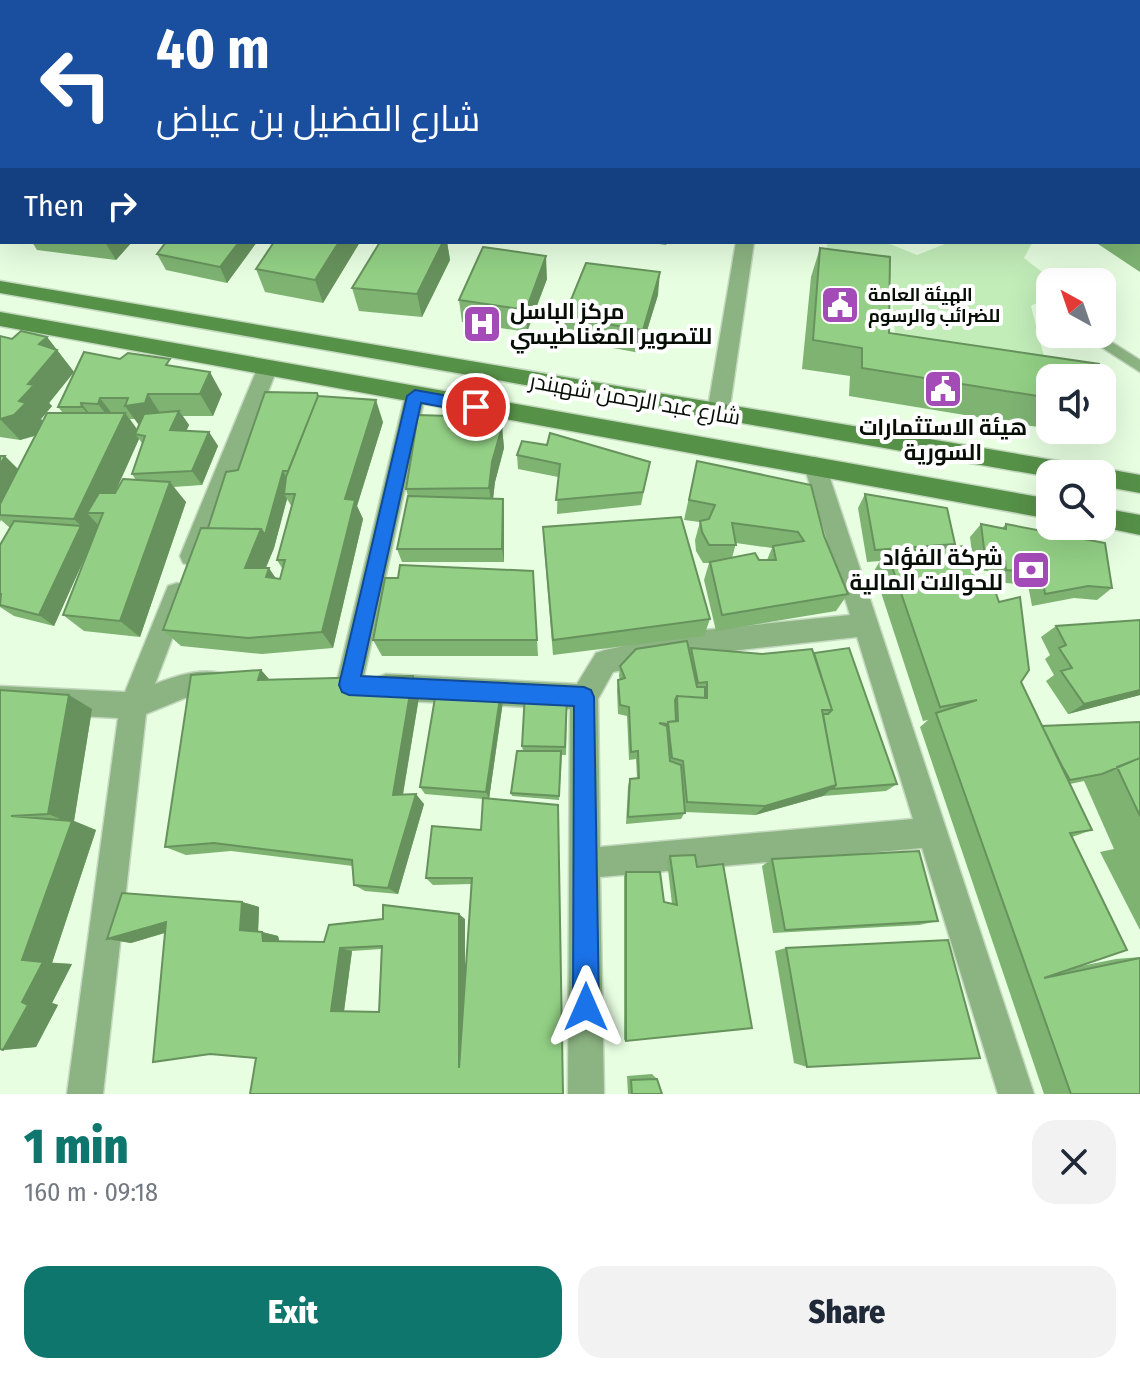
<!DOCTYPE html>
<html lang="en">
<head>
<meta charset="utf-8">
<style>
	body { margin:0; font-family:"Fira Sans Condensed",Cairo,sans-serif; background:#f2f2f3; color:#1f2937; height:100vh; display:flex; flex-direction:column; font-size:30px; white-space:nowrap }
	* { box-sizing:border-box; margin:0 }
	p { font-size:26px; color:#747a83 }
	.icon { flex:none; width:44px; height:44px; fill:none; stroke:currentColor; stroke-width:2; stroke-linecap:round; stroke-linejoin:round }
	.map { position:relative; height:1094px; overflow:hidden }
	.drawer { display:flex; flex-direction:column; background:#fff; flex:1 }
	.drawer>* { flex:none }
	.guide { position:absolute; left:0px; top:0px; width:1140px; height:244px; box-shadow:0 8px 32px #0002; background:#1a4fa0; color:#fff; overflow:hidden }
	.needle { width:52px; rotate:320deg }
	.buttons { position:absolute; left:1036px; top:268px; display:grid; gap:16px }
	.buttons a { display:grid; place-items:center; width:80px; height:80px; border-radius:16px; background:#fff; box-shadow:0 8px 32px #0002; font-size:40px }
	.pin { position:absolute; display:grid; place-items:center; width:68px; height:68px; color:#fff; margin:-34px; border:4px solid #fff; border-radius:50%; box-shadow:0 2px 8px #0007 }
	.me { position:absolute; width:88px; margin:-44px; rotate:0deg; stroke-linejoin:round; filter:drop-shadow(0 0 6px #0008) }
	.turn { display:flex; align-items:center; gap:28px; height:168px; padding:0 24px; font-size:36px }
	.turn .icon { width:104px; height:104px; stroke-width:2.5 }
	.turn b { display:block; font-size:56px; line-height:68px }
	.then { display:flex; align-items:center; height:76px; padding:0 24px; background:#0003; gap:16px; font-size:30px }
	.round { display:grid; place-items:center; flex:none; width:84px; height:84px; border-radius:24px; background:#f2f2f3 }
	.overview { display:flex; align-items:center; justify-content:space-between; height:136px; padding:0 24px }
	h1 { font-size:48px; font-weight:800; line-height:60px; color:#0f766e }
	.cta { display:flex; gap:16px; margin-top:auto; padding:16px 24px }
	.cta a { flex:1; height:92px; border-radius:24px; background:#0f766e; color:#fff; font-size:32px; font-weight:800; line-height:92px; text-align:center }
	.cta a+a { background:#f2f2f3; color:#1f2937 }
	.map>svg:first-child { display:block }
	.green { fill:#c2edb9 }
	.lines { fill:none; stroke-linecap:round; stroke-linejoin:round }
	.service-casing { stroke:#c3d8be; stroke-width:3 }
	.minor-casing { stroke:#c3d8be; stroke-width:3 }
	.secondary-casing { stroke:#c3d8be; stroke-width:3 }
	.service { fill:#8cb382; fill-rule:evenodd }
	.minor { fill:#8cb382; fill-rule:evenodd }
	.secondary { fill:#569148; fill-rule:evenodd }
	.wall { fill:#7eb372; fill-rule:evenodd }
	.shaded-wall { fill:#67925d }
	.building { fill:#93d085; stroke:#67925d; stroke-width:2; fill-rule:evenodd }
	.route { fill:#1a73e8; stroke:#114b97; stroke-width:2 }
	.labels { text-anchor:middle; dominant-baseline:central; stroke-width:8; stroke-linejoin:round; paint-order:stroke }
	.far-poi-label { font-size:18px; font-weight:bold; fill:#070e06; stroke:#fff; text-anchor:start }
	.poi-label { font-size:22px; font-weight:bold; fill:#070e06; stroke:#fff; text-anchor:start }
	.street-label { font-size:22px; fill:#070e06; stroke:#fff }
</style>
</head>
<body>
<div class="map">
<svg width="1140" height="1094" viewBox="0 0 1140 1094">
	<rect width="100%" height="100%" fill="#e7fee1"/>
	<!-- green -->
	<path class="green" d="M827,242H885L917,255L950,242L1032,243L1024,258L1055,282H1050V295L1031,306L1050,380L896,351L891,278L826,268Z"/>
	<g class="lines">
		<defs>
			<path id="service" d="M1081,334H1099L1140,360V372Z"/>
			<path id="minor" d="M1140,119V130L1138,131V120Z
				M736,242H754L729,413L726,419H710L707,413Z
				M267,362L274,364L277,369L204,556L201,563L192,566L183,563L180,556L257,369L260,364Z
				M415,388L422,391L425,396L362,685L358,694L349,698L340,694L336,685L405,396L408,391Z
				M815,457L823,460L826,466L1034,1094H998L922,848L600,877L604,1094H568L570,709L386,700L376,696L373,687L376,678L386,674L577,684L596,653L605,650L695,631L850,615L804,466L807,460ZM857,637L913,819L600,847L598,699L613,672L695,655Z
				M177,583L186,586L189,594L155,684C180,674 206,666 231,676L235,685L231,694L222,698H185L146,714L103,1094H67L118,718L0,712V686L125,692L168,586Z"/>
			<path id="secondary" d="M725,0H738L739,2H726Z
				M844,0H856V2H844Z
				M2,111V122L0,123V112Z
				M0,229H2V239H0Z
				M0,281L1082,465L1090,468L1093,473L1102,468L1140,475V493L1102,486V474H1050V477L0,293Z
				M0,312L1050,499V519L0,326Z
				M1102,508L1140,515V535L1097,526H1102Z"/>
		</defs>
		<!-- service casing -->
		<use href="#service" class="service-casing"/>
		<!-- minor casing -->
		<use href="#minor" class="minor-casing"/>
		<!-- secondary casing -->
		<use href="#secondary" class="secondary-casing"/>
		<!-- service -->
		<use href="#service" class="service"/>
		<!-- minor -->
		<use href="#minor" class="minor"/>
		<!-- secondary -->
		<use href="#secondary" class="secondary"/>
	</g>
	<!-- wall -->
	<path class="wall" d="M0,0H72L69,2H2V51H0Z
		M147,0H210V2H148Z
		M560,0H652L650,2H561Z
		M2,121V182H0V123Z
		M1140,188V272L1095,242H1138V189Z
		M32,242H132L116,260L37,250Z
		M257,242L227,283L166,270L157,254Z
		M274,242H360L323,303L265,292L256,269Z
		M380,242H447L450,260L422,317L359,311L352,288Z
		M646,242H668L666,245Z
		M820,248L889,333L1050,378V429L849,396L850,376L802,369L811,277Z
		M547,279L527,332L462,322L459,300Z
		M658,295L640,353L565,339L564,317Z
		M0,336L12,339L47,337L74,372L49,403L52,406L41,419L43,422L63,413L58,407L120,359L174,366L222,394L213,416H183L189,425L186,431L209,432L218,446L202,485L173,487L186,502L140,637L84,631L63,615L86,555L54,626L14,616L0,607V545L10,528L1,520L0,522V456L18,469L37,433L34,436L20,440L0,437ZM130,419H135L139,425L137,429ZM139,439L142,443L132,474L136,480L115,493Z
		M318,396L383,422L357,506L363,519L333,648L262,654L181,646L163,630L208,528L238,470ZM287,499L292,507L277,560L282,568L280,579L276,578L266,568L274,548Z
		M483,425L502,427L504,448L495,482L493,498L503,499L504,512V562H402L397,549L408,496L406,489Z
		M1058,430H1087L1083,434Z
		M517,455L650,462L641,505L557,514L558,477L518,469Z
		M697,461L824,536L848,594L836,611L716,631L704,580L709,563H703L696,551L695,540L700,522L684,520ZM736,543L772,548L767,560L732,558Z
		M865,494L955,544L953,547L975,581L1042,726L1140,722V930L1100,852L1114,849L1084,781L1070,784L1092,830L1072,837L1076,967L1116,959L1140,957V1094H1044L920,727L928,720L923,721L874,571L880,561L867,562L858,508Z
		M981,524L1002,528L1006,524L1112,588L1097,600L1074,598L1032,606L1028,585L994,582L992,572L974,569L970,537Z
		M544,546L710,619L704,636L553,655Z
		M533,571L538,656H382L373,640L398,578Z
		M1056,626L1140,695L1068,714L1046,681L1054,675L1045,659L1050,655L1041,637Z
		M691,648L762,654L814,653L897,784L886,791L823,796L755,815L685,812L681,819L626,824L628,786L630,779L637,778L636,759L629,760L627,716L618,714L617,690L618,680H620L619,676L620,666L690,652Z
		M261,670L270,680L420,691L403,795L424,804L398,894L365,891L354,885L353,866L231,851L186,855L165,847Z
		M0,690L92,709L74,821L96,830L52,963L72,964L52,1003L58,1005L36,1047L3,1050Z
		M567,694L566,755H562L559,800L512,796L511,793L523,751L522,746Z
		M503,701L489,799L563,1094L256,1058L165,933L131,943L107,939L242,902L259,907L258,931L278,936L279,941L324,942L465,919V978L471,884L433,885L426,878L481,830L483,799L425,794L420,787ZM381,949L379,1011H344L352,951Z
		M670,856L697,867L626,1041L624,1040V876L626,872L664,902L672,904L667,861Z
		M772,859L938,921L919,925L773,933L762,866Z
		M786,948L807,1067L794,1063L775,951Z
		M652,1074L657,1079L662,1094H628L627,1076Z"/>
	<!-- shaded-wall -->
	<path class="shaded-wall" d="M51,0H72L69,2H52Z
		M161,0H210V2H162Z
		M239,0H255L246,2H239Z
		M437,0H478L470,2H437Z
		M584,0H652L650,2H584Z
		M0,53L2,56V64L0,66Z
		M2,157V172L0,169V158Z
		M105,242H132L116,260Z
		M239,242H257L227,283L220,267Z
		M339,242H360L323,303L315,280Z
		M443,242H447L450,260L422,317L417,294Z
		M546,256L547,279L527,332L526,310Z
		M660,272L658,295L640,353L643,330Z
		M47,337L74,372L49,403L52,406L41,419L45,424L34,436L20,440L0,419L19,401L28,384L39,344Z
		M210,372L222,394L213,416L200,394Z
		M148,394L162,416L141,428L125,406Z
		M100,398L117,420L115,426L98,404Z
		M376,400L383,422L357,506L363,519L333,648L322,632L345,499Z
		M81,403L98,424L99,428L82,407Z
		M179,411L189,425L180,445L170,430Z
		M125,413L141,435L135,434L139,439L105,514L103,513H87L99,526L54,626L39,615L81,526L74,519Z
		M502,427L504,448L495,482L492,508L489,488L492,462Z
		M209,432L218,446L202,485L192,471Z
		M5,456L26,477L0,515V465Z
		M283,471L290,485L284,494L287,499L274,548L258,586L245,568Z
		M170,482L186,502L140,637L120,621Z
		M503,499L504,512V562L502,549Z
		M269,568L281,586L266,577Z
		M261,670L274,685L258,680Z
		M413,676L420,691L401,805L393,795Z
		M1140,690V695L1068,714L1084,704Z
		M501,691L503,701L489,799L486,792Z
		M69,695L92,709L74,821L96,830L52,963L22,960L71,823L48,814Z
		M836,785L823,796L755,815L765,806Z
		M416,794L424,804L398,894L388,888Z
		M242,902L259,907L258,934L240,930Z
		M459,914L465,919V1064L459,1068Z
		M166,922L187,926L131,943L107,939Z
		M262,932L278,936L280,944L263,941Z
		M340,948L352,951L344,1011H331Z
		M43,962L72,964L52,1003L58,1005L36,1047L3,1050L22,1002Z"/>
	<!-- building -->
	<path class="building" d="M320,0H382L385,2H312Z
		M495,0H551L554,2H488Z
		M0,2H7H2V28L1,29Z
		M2,121V157L0,158V123Z
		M1140,188V228L1138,227V189Z
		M166,242H239L220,267L157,254Z
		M274,242H339L315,280L256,269Z
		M380,242H443L417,294L352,288Z
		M483,247L546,256L526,310L459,300Z
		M820,248L890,257L889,333L1099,364L1102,378H1050V398L862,368V348L813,340Z
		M586,263L660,272L643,330L564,317Z
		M21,331L47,337L39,344L57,350L28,384L34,385L19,401L26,403L14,415L0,419V336L12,339Z
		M84,352L120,359L128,353L170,359L166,365L210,372L200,394H148L145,403L125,406L128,398H100L98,404L81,403L82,407H58Z
		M1102,379L1108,407L1102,406Z
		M265,392L317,393L318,396L288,471H283L265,535L261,529L208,528L226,472L238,470Z
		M318,396L376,400L345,499L355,500L322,632L248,638L163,630L201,528L261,529L245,568H269L266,577L280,579L285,560H277L295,494H284L286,477Z
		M179,411L170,430L209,432L192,471L132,474L145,436L135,434L144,414Z
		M47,413H125L74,519L0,515V504Z
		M418,415L482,417L478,424L502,427L492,462L489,488L406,489Z
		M550,433L650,462L643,492L556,500L560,464L517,455L522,441L547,445Z
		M0,456H5L0,465Z
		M697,461L811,485L824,536L848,594L722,615L710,562L755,553L759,560H776L773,546L804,541L798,532L732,523L736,545H709L702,532L700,521L709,519L715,505L689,500Z
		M123,479L170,482L120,621L63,615L103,513H87L99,493H115Z
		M865,494L947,508L955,544L875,550Z
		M408,496L503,499L502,549H397Z
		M681,517L710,619L553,640L543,527Z
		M14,521L81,526L39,615L0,605L1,594H0V545Z
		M981,524L1006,529V524L1105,543L1112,588L1088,586L1045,594L1042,573L1006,570L1005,560L985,556Z
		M966,546L975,581L991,579L999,602L1020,597L1029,670L1021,682L1092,830L1070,833L1127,950L1044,978L1140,958V1094H1071L936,713L977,700L940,707L887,552Z
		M400,565L533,571L537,640H373L385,578H398Z
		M1140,620V690L1084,704L1061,671L1072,668L1059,648L1066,645L1056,626Z
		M687,641L697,687H705V698L677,696L675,700L676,721L668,722V724L659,723L667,726L670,761L681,765L685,813L628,817L630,779L639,778L638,751L631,752L629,707L620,705L618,680L625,678L620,666L636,649Z
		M691,648L762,654L812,649L832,710H822L836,785L765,806L687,802L683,761L672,758L668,722L678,721L677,696L707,698V682L698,683Z
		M849,648L897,784L832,789L836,785L823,714H828L832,710L814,653Z
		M261,670L258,680L413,676L393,795L416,794L388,888L354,885L352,860L214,843L165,847L191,675Z
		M0,690L69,695L48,814L11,816L72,821L22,960L43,962L22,1002L28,1005L3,1050L0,1049Z
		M501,691L486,792L420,787L436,692Z
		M525,693L567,694L565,747L522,746Z
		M1140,722V758L1102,774L1070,780L1062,766L1042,726Z
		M517,751H561L559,796L511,793Z
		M1140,758V816L1117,767Z
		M483,798L558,805L563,1094H250L256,1058L210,1054L153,1062L166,922L107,939L122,893L242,902L240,930L262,932L263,941L324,942L329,925L383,919V905L459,914V1068L472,878H426L432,826L481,830ZM382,946L379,1012L331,1011L340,948Z
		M919,851L938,921L785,930L772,859Z
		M695,855L697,867L723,864L752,1028L626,1041V872H660L664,902L677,905L670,856Z
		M948,940L980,1058L807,1067L786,948Z
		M657,1079L662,1094H632L631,1080Z"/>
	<!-- route -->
	<path class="route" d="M415,390L476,401L484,407L476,413L421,403L361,676L584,687L591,690L594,697L599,1007L595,1016L586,1020L577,1016L573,1007L574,706L349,695L342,692L339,685L407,396Z"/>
	<!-- icons -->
	<defs>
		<symbol id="civic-square" viewBox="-11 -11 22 22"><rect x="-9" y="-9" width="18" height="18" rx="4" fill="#a34bb7" stroke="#fff"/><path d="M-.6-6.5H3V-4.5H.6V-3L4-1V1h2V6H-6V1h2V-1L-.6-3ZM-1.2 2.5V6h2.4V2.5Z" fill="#fff"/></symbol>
		<symbol id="hospital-square" viewBox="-11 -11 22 22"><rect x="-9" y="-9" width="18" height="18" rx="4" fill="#a34bb7" stroke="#fff"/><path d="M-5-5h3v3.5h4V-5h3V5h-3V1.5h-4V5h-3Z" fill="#fff"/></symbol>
		<symbol id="bank-square" viewBox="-11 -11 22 22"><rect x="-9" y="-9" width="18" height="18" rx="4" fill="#a34bb7" stroke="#fff"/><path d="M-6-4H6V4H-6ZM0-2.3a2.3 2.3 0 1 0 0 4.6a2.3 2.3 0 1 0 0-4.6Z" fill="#fff"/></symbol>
	</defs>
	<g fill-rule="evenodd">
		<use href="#civic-square" x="818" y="283" width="44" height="44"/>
		<use href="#hospital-square" x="460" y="302" width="44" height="44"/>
		<use href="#civic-square" x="921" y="367" width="44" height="44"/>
		<use href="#bank-square" x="1009" y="548" width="44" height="44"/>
	</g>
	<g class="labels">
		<!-- far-poi labels -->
		<g class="far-poi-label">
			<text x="868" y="295">الهيئة العامة<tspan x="868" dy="21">للضرائب والرسوم</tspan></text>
		</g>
		<!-- poi labels -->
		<g class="poi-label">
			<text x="510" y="311">مركز الباسل<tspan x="510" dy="25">للتصوير المغناطيسي</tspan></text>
			<text x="943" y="427" text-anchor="middle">هيئة الاستثمارات<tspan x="943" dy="25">السورية</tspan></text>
			<text x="1003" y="557" text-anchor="end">شركة الفؤاد<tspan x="1003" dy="25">للحوالات المالية</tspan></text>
		</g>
		<!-- street labels -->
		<g class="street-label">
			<text transform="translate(635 399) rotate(10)">شارع عبد الرحمن شهبندر</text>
		</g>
	</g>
</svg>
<div class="buttons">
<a><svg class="needle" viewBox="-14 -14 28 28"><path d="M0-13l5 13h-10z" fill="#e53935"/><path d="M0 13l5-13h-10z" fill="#747a83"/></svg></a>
<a><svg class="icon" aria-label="sound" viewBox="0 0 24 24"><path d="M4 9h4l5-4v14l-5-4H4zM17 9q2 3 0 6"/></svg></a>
<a><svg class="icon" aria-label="search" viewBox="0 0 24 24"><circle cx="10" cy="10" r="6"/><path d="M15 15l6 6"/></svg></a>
</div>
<div class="pin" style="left:476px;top:407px;background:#d93025"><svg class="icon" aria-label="arrive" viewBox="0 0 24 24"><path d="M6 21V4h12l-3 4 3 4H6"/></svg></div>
<svg class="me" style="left:586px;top:1007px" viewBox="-20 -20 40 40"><path d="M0-17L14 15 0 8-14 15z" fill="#1a73e8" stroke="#fff" stroke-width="4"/></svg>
<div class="guide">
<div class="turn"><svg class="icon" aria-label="left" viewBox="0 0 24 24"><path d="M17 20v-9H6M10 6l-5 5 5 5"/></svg><div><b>40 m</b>شارع الفضيل بن عياض</div></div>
<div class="then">Then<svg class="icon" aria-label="right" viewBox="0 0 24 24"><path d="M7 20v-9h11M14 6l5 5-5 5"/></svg></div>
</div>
</div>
<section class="drawer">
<div class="overview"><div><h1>1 min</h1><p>160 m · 09:18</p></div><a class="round"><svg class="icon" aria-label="close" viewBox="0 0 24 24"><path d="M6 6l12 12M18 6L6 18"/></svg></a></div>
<div class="cta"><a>Exit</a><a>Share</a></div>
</section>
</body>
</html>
